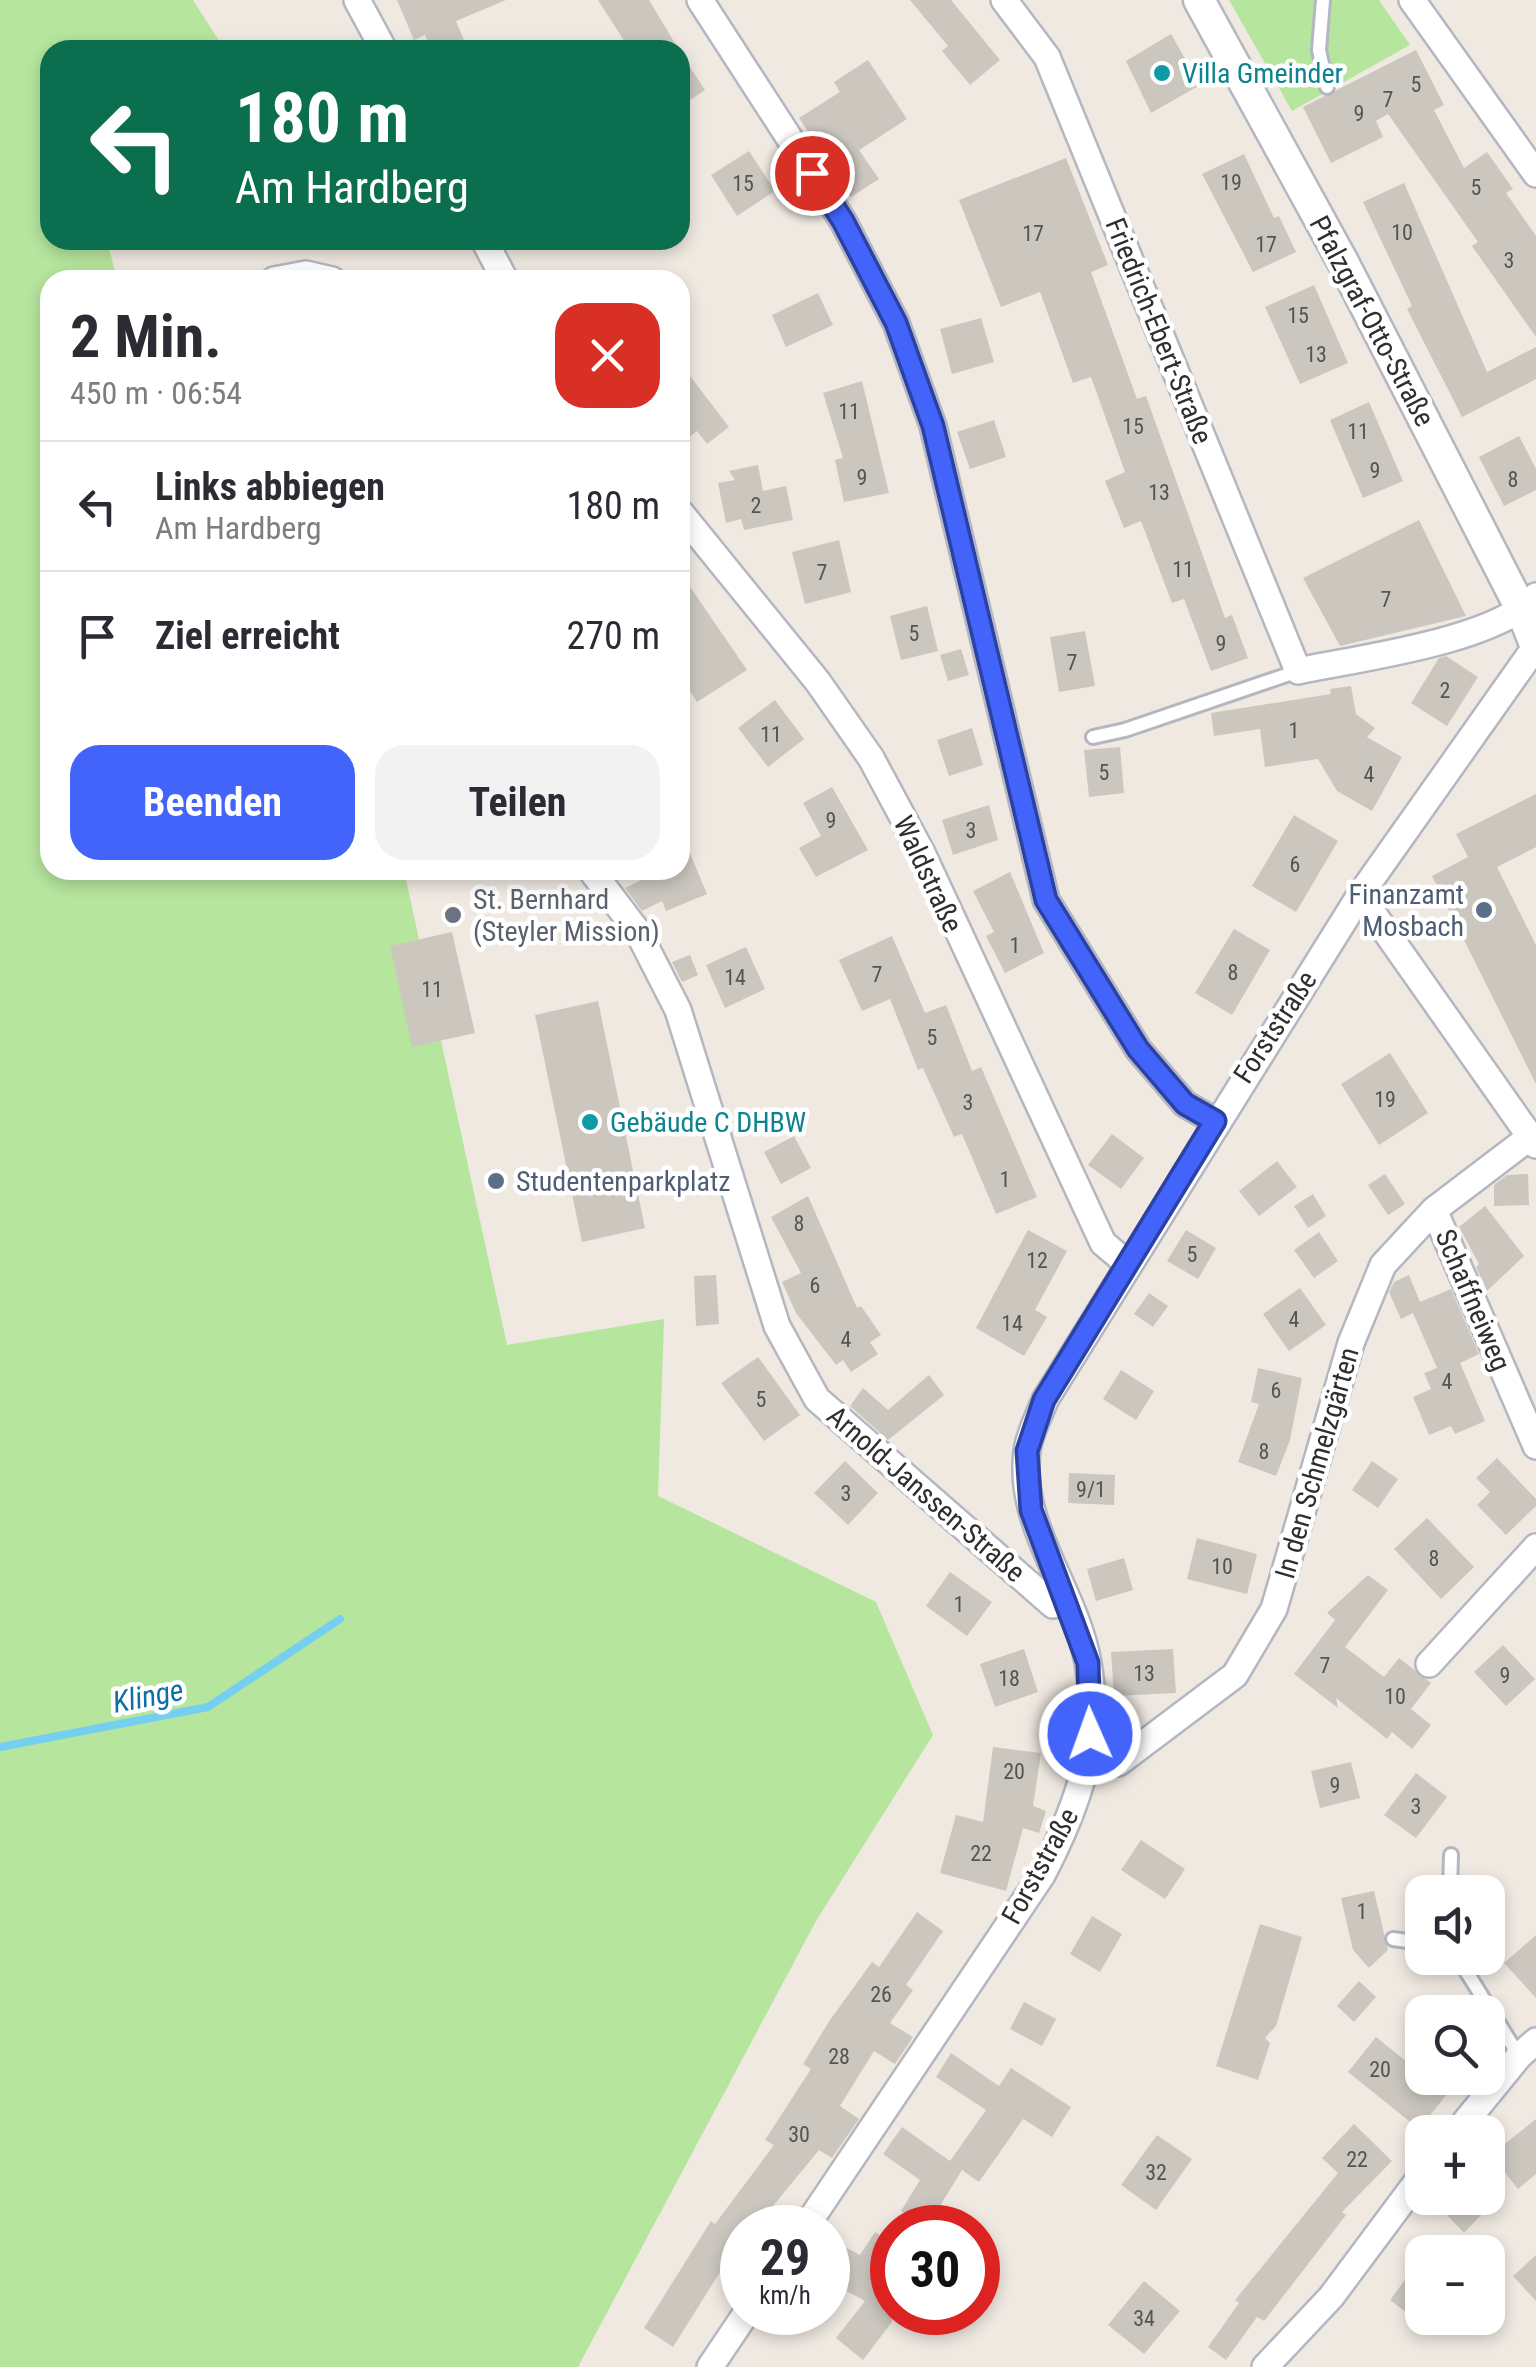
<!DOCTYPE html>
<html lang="de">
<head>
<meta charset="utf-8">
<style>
	body { margin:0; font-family:"Roboto Condensed",sans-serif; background:#f2f2f3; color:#2b2b33; height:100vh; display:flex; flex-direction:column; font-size:38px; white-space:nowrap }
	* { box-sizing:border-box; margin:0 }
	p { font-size:32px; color:#7c7c81 }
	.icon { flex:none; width:55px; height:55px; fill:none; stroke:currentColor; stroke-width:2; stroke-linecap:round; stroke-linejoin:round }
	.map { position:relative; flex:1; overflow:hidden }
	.panel { position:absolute; left:40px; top:270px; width:650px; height:610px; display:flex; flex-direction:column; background:#fff; border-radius:30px; box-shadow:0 5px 15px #0003 }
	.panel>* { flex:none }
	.guide { position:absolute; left:40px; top:40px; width:650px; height:210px; border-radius:30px; box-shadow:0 5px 15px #0003; background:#0b6e4f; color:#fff; overflow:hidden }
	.controls { position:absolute; left:1405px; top:1875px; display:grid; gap:20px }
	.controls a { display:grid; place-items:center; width:100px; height:100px; border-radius:20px; background:#fff; box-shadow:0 5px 15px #0003; font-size:50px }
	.speed { position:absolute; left:720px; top:2205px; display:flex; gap:20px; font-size:50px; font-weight:700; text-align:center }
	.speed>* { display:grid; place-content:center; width:130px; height:130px; border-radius:50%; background:#fff; box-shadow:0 5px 15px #0003; line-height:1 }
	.speed small { font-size:25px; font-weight:400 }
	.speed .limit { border:15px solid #d22; background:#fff; color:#111 }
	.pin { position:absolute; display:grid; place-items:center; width:85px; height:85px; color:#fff; margin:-42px; border:5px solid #fff; border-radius:50%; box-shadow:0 2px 10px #0007 }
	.me { position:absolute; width:110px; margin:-55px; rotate:358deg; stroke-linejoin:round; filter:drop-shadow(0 0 8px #0008) }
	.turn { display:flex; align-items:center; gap:35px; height:210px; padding:0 30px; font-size:45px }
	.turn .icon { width:130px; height:130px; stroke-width:2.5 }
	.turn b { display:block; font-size:70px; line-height:85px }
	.round { display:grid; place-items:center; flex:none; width:105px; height:105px; border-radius:30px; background:#f2f2f3 }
	.summary { display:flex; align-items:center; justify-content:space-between; height:170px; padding:0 30px }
	h1 { font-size:60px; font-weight:700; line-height:75px }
	.action { display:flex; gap:20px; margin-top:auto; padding:20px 30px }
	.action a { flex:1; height:115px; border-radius:30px; background:#4264fb; color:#fff; font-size:40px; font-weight:700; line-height:115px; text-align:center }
	.action a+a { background:#f2f2f3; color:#2b2b33 }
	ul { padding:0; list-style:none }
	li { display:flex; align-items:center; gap:30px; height:130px; padding:0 30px; border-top:2px solid #e1e1e2 }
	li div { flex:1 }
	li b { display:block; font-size:38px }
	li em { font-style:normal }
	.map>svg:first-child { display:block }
	.green { fill:#b6e59e }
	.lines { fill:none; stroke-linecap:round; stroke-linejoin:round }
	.stream { stroke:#75cff0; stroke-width:8 }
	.building { fill:#cbc7bf }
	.service-casing { stroke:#b4b7c1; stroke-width:18 }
	.minor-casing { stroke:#b4b7c1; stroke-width:30 }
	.tertiary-casing { stroke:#b4b7c1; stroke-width:35 }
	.service { stroke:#fff; stroke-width:12 }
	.minor { stroke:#fff; stroke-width:25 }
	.tertiary { stroke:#fff; stroke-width:30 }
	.route-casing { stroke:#2b41a3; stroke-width:25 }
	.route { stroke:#4264fb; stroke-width:18 }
	.culture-dot { fill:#0f9aa8; stroke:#fff; stroke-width:4 }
	.service-dot { fill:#5c6f8a; stroke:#fff; stroke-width:4 }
	.worship-dot { fill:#6b7280; stroke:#fff; stroke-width:4 }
	.labels { text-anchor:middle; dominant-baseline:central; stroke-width:9; stroke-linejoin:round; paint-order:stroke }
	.number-label { font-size:22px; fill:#555452 }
	.culture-label { font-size:28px; fill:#0d838f; stroke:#fff; text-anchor:start }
	.street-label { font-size:28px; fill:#2e2e2e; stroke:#fff }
	.service-label { font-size:28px; fill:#4e5e75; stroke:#fff; text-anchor:end }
	.worship-label { font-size:28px; fill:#5b616d; stroke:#fff; text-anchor:start }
	.water-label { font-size:30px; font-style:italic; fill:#0d6fa3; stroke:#fff }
</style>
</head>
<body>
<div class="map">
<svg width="1536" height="2367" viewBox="0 0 1536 2367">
	<rect width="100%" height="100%" fill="#efe9e1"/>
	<!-- green -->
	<path class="green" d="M0,0H193L225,50H50V240H107L117,280H50V870H404L507,1345L664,1319L658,1496L876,1602L933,1735L816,1921L578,2367H0Z
		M1229,0H1379L1410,45L1292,111Z"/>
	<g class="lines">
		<!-- stream -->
		<path class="stream" d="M0,1747L208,1707L340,1619"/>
	</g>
	<!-- building -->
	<path class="building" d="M397,0H506L456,21L468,50H431L425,35L414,40Z
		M598,0H649L679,50H630Z
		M910,0H951L1000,60L970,85L942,51L948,46Z
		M1171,34L1200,85L1151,113L1126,61Z
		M1416,50L1444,105L1434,110L1464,168L1487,152L1513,189L1506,193L1536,236V337L1472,246L1478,242L1388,114L1376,121L1383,137L1331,163L1303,107Z
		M680,52L705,90L680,107Z
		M868,60L907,119L859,150L879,179L851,197L799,118L840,92L834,82Z
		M749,151L775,191L737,216L711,175Z
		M1244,154L1274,218L1279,216L1296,252L1253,272L1202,174Z
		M1066,158L1108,265L1091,272L1137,399L1146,396L1225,618L1232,615L1248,658L1211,671L1184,599L1172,603L1141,521L1124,528L1105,481L1125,472L1091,377L1073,383L1040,292L1001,307L959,200Z
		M1404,183L1487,372L1536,347V379L1462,417L1407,309L1412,306L1363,202Z
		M1314,285L1348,363L1300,384L1265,307Z
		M818,293L833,325L786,347L772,315Z
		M981,318L994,362L952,374L940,329Z
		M680,363L729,427L707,444L697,431L680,444Z
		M862,381L889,493L844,502L835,460L843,458L823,393Z
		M1369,402L1403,481L1363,498L1330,420Z
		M994,420L1006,457L970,469L957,432Z
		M1519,436L1536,469V490L1504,506L1479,457Z
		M758,465L763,491L786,486L793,520L744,530L741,519L726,523L718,483L735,480L729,471Z
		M1419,520L1466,616L1340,646L1303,578Z
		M839,540L851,592L805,604L792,552Z
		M680,572L747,670L697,702L680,676Z
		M927,606L938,651L901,660L890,616Z
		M1085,631L1095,686L1059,692L1050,637Z
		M961,649L969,675L948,681L940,655Z
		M1446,656L1478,677L1447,726L1411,703L1439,658Z
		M1351,686L1356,714L1375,728L1367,737L1402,757L1372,811L1337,791L1318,759L1265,767L1260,729L1214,736L1211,713L1331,694L1330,689Z
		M775,700L804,739L768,767L738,728Z
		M972,728L983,765L949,776L937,740Z
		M1120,747L1124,793L1089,797L1084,750Z
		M832,787L868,850L816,877L799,848L821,836L803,803Z
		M1536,794V847L1497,867L1536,945V1084L1432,876L1468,857L1456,834Z
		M989,805L998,840L953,855L942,820Z
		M1294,815L1338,841L1296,912L1252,886Z
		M680,829L707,894L666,911L662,901L642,911L625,888L661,870H680Z
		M1010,872L1044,953L1005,973L986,936L994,932L973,891Z
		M1234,929L1270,950L1232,1015L1195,993Z
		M452,932L475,1033L412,1047L390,946Z
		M892,936L925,1013L946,1005L972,1071L981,1067L1037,1197L996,1214L962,1134L954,1137L923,1068L918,1070L890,999L862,1011L839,960Z
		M746,947L765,989L725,1008L706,965Z
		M690,955L698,975L682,982L672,962Z
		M598,1001L645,1228L582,1242L535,1015Z
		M1390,1053L1428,1113L1379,1145L1341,1084Z
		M1112,1134L1144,1158L1121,1189L1088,1165Z
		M794,1136L811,1168L781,1184L764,1152Z
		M1277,1161L1297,1187L1259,1216L1239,1191Z
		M1385,1174L1405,1204L1388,1215L1368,1185Z
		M1528,1174L1529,1205L1494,1206V1185L1507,1175Z
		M1313,1194L1326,1216L1308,1228L1294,1206Z
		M808,1196L857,1308L861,1306L881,1335L870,1342L878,1354L851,1372L843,1360L836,1365L796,1313L782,1282L801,1273L771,1217Z
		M1485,1206L1524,1256L1487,1291L1476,1267L1479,1264L1459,1227Z
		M1028,1230L1067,1251L1035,1310L1047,1317L1024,1356L976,1328Z
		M1186,1230L1216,1248L1198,1279L1167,1261Z
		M1319,1232L1338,1261L1314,1278L1294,1250Z
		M716,1275L719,1324L696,1326L694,1276Z
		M1409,1275L1420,1302L1451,1289L1479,1354L1460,1363L1485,1421L1455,1434L1451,1426L1429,1435L1413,1397L1431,1389L1424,1373L1437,1368L1413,1313L1401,1319L1389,1292L1394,1282Z
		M1300,1288L1326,1325L1289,1351L1263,1314Z
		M1149,1293L1168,1306L1153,1327L1134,1314Z
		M758,1357L800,1415L764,1441L721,1383Z
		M1258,1368L1302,1378L1290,1440L1276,1476L1238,1462L1259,1404L1251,1402Z
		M1121,1370L1154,1391L1136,1420L1103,1399Z
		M929,1375L944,1395L888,1440L850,1406L863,1388L888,1410Z
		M1497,1458L1536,1499V1506L1506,1535L1477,1505L1490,1492L1476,1478Z
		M845,1461L878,1493L848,1525L814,1493Z
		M1372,1461L1398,1479L1378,1508L1352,1490Z
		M1069,1473L1115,1475L1114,1505L1068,1503Z
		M1427,1518L1474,1567L1441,1599L1394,1549Z
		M1197,1538L1257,1554L1247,1594L1187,1579Z
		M1124,1558L1133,1590L1096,1601L1087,1569Z
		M950,1572L992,1602L967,1636L926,1606Z
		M1368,1575L1388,1590L1345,1647L1384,1677L1399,1658L1431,1683L1411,1709L1431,1725L1412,1749L1392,1732L1387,1739L1336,1698L1338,1708L1294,1674L1335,1620L1327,1613Z
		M1503,1645L1535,1679L1506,1706L1474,1672Z
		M1024,1649L1038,1692L995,1707L980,1664Z
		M1173,1649L1176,1693L1114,1696L1111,1652Z
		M993,1747L1041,1753L1033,1806L1046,1811L1039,1833L1023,1828L1006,1891L940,1873L956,1815L983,1822Z
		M1351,1762L1360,1798L1320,1808L1311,1771Z
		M1416,1773L1447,1797L1416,1838L1384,1815Z
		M1141,1840L1185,1869L1165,1899L1121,1870Z
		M1374,1891L1388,1950L1369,1968L1353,1950L1341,1898Z
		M917,1912L943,1931L906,1985L913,1990L890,2023L913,2037L895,2064L874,2051L840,2106L859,2119L832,2158L819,2150L759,2223L753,2219L748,2228H742V2237L673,2347L644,2328L711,2221L715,2224L774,2145L765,2140L811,2069L803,2064L830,2020L872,1962L879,1967Z
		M1092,1916L1122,1934L1100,1972L1070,1954Z
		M1260,1924L1302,1937L1276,2026L1265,2038L1270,2043L1258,2080L1216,2066Z
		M1536,1935V1998L1504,1963Z
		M1359,1981L1376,1997L1354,2022L1337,2006Z
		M1024,2002L1056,2019L1042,2046L1010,2029Z
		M1376,2037L1447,2094L1419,2129L1348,2072Z
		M951,2053L999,2086L1011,2068L1071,2107L1052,2137L1023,2119L979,2182L962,2170L927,2227L901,2211L920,2180L883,2154L902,2127L950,2161L986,2110L936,2077Z
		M1536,2119V2174L1518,2189L1491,2155Z
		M1354,2124L1392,2161L1342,2212L1346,2215L1264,2321L1257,2317L1226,2360L1208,2347L1239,2303L1235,2300L1338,2173L1322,2158Z
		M1157,2135L1192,2159L1156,2210L1121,2185Z
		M1459,2198H1476L1487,2209L1464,2233L1444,2212Z
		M875,2232L892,2244V2322L863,2360L836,2338L865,2301L828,2281V2238L860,2255Z
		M1536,2255V2301L1513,2276Z
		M1410,2273L1422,2283V2294L1407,2313L1390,2300Z
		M1144,2281L1180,2311L1144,2354L1108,2325Z"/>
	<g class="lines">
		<defs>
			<path id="service" d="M1323,0L1319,50L1327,87
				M1093,737L1125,730L1298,671
				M1450,1892L1451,1855
				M1393,1939L1422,1943
				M1458,1958L1519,2056"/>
			<path id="minor" d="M357,0L384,50
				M700,0L843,221L896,323L933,426L1046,900L1138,1049L1185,1104L1215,1121
				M1004,0L1047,57L1298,671C1360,658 1495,641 1536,596
				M1412,0L1536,174
				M484,240L505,280
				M274,280L306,274L332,280
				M680,512L818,682L871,758L922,853L1103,1243L1128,1264
				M591,870L638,932L678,1010L777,1326L817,1399L1053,1605L1068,1601
				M1360,895L1536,1145
				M1434,1210L1536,1446
				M1429,1664L1536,1547
				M1089,1764L1118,1763L1235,1675L1274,1609L1351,1343L1383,1265L1434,1210L1530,1137
				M1457,2132L1519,2056L1536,2041
				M805,2228L1042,1875C1077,1808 1102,1741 1088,1663C1076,1591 1017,1526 1027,1451C1029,1434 1039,1416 1045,1400L1360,895L1536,646
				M710,2367L747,2312
				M1265,2367L1331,2297L1422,2175"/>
			<path id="tertiary" d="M1199,0L1344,264L1522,611L1536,647"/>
		</defs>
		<!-- service casing -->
		<use href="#service" class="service-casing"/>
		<!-- minor casing -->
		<use href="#minor" class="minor-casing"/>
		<!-- tertiary casing -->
		<use href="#tertiary" class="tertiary-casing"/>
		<!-- service -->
		<use href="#service" class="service"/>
		<!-- minor -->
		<use href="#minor" class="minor"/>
		<!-- tertiary -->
		<use href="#tertiary" class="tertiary"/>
	</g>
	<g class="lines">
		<defs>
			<path id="route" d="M812,173L843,221L896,323L933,426L1046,900L1138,1049L1185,1104L1215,1121L1044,1400L1027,1451L1031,1510L1088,1663L1090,1734"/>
		</defs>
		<!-- route casing -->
		<use href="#route" class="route-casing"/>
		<!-- route -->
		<use href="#route" class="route"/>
	</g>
	<!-- markers -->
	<g class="culture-dot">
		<circle cx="1162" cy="73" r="10"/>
		<circle cx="590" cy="1122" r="10"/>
	</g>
	<g class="service-dot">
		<circle cx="1484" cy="910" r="10"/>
		<circle cx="496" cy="1181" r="10"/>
	</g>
	<circle class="worship-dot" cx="453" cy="915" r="10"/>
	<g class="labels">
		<!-- number labels -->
		<g class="number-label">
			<text x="1416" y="84">5</text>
			<text x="1388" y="99">7</text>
			<text x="1359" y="113">9</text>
			<text x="1231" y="182">19</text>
			<text x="743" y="183">15</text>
			<text x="1476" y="187">5</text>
			<text x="1402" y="232">10</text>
			<text x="1033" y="233">17</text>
			<text x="1266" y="244">17</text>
			<text x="1509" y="260">3</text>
			<text x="1298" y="315">15</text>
			<text x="1316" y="354">13</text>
			<text x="849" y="411">11</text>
			<text x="1133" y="426">15</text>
			<text x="1358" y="431">11</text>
			<text x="1375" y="470">9</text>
			<text x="862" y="477">9</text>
			<text x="1513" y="479">8</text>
			<text x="1159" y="492">13</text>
			<text x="756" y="505">2</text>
			<text x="1183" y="569">11</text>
			<text x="822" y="572">7</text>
			<text x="1386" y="599">7</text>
			<text x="914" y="633">5</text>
			<text x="1221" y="643">9</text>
			<text x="1072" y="662">7</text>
			<text x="1445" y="690">2</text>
			<text x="1294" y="730">1</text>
			<text x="771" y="734">11</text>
			<text x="1104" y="772">5</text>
			<text x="1369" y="774">4</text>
			<text x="831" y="820">9</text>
			<text x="971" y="830">3</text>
			<text x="1295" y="864">6</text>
			<text x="1015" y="945">1</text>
			<text x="1233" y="972">8</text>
			<text x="877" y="974">7</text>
			<text x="735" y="977">14</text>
			<text x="432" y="989">11</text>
			<text x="932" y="1037">5</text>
			<text x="1385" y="1099">19</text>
			<text x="968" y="1102">3</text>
			<text x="1005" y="1179">1</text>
			<text x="799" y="1223">8</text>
			<text x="1192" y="1254">5</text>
			<text x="1037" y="1260">12</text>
			<text x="815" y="1285">6</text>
			<text x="1294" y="1319">4</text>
			<text x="1012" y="1323">14</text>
			<text x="846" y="1339">4</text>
			<text x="1447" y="1381">4</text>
			<text x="1276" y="1390">6</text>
			<text x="761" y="1399">5</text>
			<text x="1264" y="1451">8</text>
			<text x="1091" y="1489">9/1</text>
			<text x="846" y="1493">3</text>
			<text x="1434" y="1558">8</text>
			<text x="1222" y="1566">10</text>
			<text x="959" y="1604">1</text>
			<text x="1325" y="1665">7</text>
			<text x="1144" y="1673">13</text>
			<text x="1505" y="1675">9</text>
			<text x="1009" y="1678">18</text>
			<text x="1395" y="1696">10</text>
			<text x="1014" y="1771">20</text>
			<text x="1335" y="1785">9</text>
			<text x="1416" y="1806">3</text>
			<text x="981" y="1853">22</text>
			<text x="1362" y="1911">1</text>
			<text x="881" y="1994">26</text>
			<text x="839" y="2056">28</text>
			<text x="1380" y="2069">20</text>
			<text x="799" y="2134">30</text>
			<text x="1357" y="2159">22</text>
			<text x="1156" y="2172">32</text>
			<text x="1144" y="2318">34</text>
		</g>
		<!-- culture labels -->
		<g class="culture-label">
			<text x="1182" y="73">Villa Gmeinder</text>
			<text x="610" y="1122">Gebäude C DHBW</text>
		</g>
		<!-- street labels -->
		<g class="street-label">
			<text transform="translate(1372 321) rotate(62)">Pfalzgraf-Otto-Straße</text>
			<text transform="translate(1159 331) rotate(68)">Friedrich-Ebert-Straße</text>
			<text transform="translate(928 874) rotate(65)">Waldstraße</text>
			<text transform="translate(1275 1027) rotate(-57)">Forststraße</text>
			<text transform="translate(1473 1300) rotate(67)">Schaffneiweg</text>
			<text transform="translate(1317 1463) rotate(-74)">In den Schmelzgärten</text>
			<text transform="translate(926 1494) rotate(41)">Arnold-Janssen-Straße</text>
			<text transform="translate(1040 1866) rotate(-61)">Forststraße</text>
		</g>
		<!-- service labels -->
		<g class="service-label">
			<text x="1464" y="894">Finanzamt<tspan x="1464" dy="32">Mosbach</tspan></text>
			<text x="516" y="1181" text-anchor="start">Studentenparkplatz</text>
		</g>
		<!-- worship labels -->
		<g class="worship-label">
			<text x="473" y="899">St. Bernhard<tspan x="473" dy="32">(Steyler Mission)</tspan></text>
		</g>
		<!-- water labels -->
		<g class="water-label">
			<text transform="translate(148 1696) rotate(-11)">Klinge</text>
		</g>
	</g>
</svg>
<div class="controls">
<a><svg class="icon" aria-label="sound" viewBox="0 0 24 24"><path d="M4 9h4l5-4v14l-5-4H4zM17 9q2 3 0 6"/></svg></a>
<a><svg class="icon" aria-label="search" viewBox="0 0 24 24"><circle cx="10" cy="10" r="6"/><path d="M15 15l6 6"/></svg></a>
<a>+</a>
<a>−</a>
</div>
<div class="speed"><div>29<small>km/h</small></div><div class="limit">30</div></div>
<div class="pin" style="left:812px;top:173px;background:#d93025"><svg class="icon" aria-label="arrive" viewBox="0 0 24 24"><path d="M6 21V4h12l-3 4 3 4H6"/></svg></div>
<svg class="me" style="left:1090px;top:1734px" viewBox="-20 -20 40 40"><circle r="17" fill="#4264fb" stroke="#fff" stroke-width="3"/><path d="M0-11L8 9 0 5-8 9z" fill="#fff"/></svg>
<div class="guide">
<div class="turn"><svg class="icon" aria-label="left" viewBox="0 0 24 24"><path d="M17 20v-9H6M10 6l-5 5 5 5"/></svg><div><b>180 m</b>Am Hardberg</div></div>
</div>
<section class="panel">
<div class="summary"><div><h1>2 Min.</h1><p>450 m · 06:54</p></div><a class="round" style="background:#d93025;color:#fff"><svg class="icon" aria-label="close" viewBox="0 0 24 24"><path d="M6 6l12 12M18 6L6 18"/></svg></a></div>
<ul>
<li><svg class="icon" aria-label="left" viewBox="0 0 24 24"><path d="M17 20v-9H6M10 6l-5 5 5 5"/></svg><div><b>Links abbiegen</b><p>Am Hardberg</p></div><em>180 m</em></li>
<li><svg class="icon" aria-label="arrive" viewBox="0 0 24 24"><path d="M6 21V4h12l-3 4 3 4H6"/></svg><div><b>Ziel erreicht</b></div><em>270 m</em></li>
</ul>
<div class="action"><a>Beenden</a><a>Teilen</a></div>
</section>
</div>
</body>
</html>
